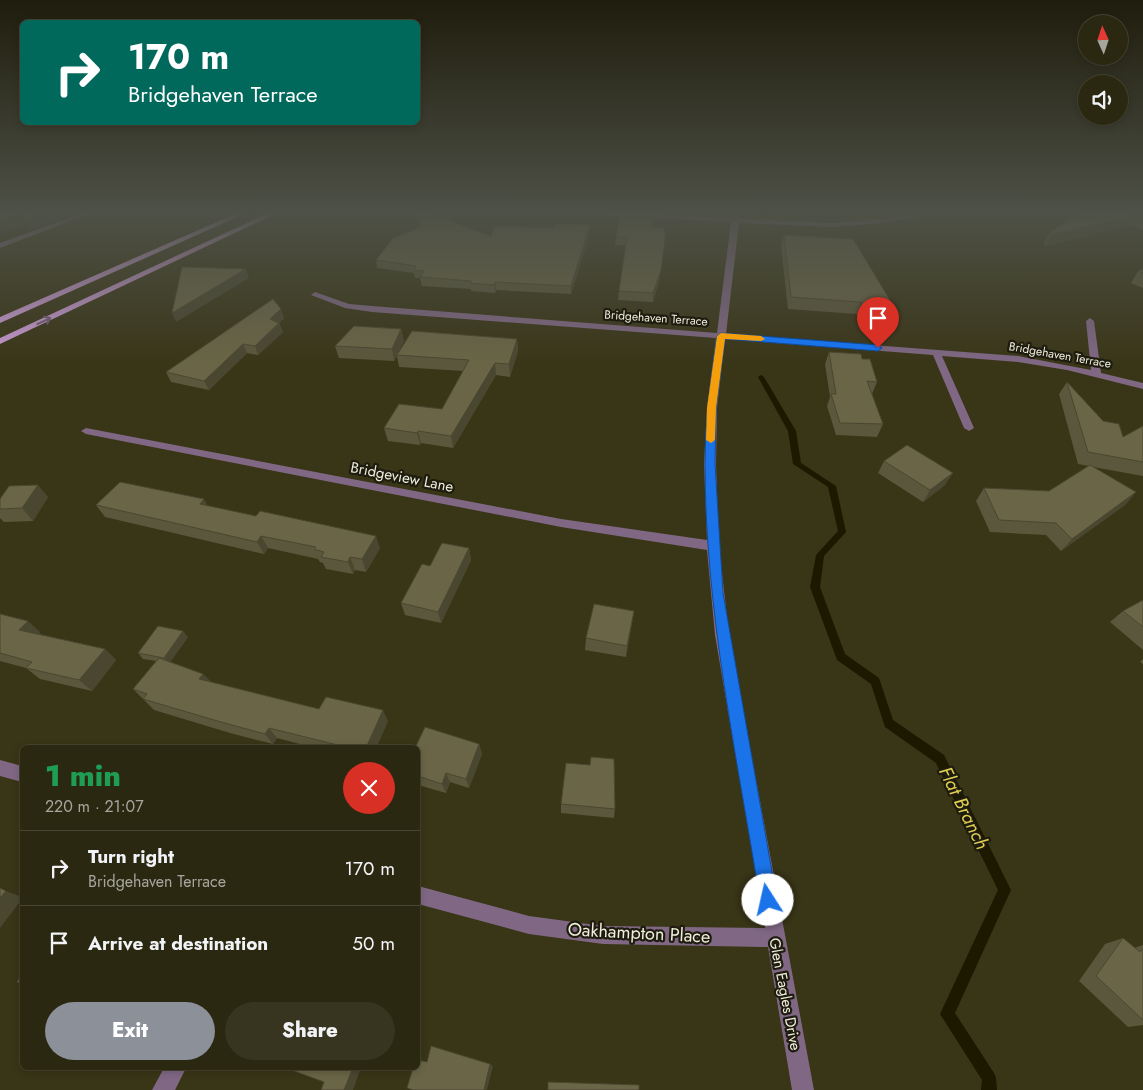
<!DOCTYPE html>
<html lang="en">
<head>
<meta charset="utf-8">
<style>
	body { margin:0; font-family:Jost,sans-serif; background:#37341f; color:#f1f3f6; height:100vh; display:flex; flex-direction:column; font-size:19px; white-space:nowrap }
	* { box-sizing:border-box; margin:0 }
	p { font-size:16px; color:#a6a69f }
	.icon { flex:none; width:28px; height:28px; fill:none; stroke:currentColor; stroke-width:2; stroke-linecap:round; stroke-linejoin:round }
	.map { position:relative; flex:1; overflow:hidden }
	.panel { position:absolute; left:20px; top:745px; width:400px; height:325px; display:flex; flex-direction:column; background:#2b2811; border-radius:8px; box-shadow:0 2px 8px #0003,0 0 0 1px #474431 }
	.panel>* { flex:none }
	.top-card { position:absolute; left:20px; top:20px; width:400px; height:105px; border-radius:8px; box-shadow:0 2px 8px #0003,0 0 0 1px #474431; background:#00695c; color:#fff; overflow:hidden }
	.needle { width:32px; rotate:357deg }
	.tools { position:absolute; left:1078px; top:15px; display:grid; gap:10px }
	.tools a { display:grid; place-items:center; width:50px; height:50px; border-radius:50%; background:#2b2811; box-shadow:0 2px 8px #0003,0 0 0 1px #474431; font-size:25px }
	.pin { position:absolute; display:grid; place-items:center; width:42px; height:42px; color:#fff; margin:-51px -21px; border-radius:50% 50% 50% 0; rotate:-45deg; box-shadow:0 0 5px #0007 }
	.pin .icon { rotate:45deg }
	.me { position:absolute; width:55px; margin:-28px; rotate:350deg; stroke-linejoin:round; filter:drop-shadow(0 0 4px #0008) }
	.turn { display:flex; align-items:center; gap:18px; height:105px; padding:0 25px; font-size:22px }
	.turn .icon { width:65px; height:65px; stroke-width:2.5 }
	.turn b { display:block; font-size:35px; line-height:42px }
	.round { display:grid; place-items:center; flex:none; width:52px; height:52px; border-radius:26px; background:#37341f }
	.head { display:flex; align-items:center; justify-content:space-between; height:85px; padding:0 25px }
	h1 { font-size:30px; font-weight:800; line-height:38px; color:#1e9e55 }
	.action { display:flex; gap:10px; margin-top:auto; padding:10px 25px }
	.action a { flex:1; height:58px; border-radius:30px; background:#8c9099; color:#fff; font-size:20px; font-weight:800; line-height:58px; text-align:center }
	.action a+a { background:#37341f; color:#f1f3f6 }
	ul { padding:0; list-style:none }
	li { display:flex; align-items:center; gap:15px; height:75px; padding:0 25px; border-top:1px solid #474431 }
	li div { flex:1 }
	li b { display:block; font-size:19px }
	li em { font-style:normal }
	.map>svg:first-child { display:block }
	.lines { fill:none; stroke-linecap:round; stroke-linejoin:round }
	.stream { fill:#1d1900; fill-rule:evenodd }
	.minor { fill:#806885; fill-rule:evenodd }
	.major { fill:#cb9bd6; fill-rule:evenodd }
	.wall { fill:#5b573c }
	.shaded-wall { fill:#4a4731 }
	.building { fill:#6a6546; stroke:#4a4731 }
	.oneway { stroke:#745c72 }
	.route { fill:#1a73e8; stroke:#114b97 }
	.slow { fill:#f59e0b }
	.labels { text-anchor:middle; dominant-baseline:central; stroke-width:4.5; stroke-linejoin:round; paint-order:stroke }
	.far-street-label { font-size:12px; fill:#efeddc; stroke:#1e1c0f }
	.street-label { font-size:15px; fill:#efeddc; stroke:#1e1c0f }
	.near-street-label { font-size:18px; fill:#efeddc; stroke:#1e1c0f }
	.near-water-label { font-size:19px; font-style:italic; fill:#e1cf4f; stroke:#1e1c0f }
</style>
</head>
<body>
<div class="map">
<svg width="1143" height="1090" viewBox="0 0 1143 1090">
	<rect width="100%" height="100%" fill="#393517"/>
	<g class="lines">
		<!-- stream -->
		<path class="stream" d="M761,375L764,377L796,431L801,463L836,486L846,532L824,556L820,587L845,654L879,678L893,720L944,755L1011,890L955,1013L994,1073L996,1078L997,1090H981L982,1080L940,1014L998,890L936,763L885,727L871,684L837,660L836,657L810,587L816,555L838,531L828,487L793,464L788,431L758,377Z"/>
		<!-- minor -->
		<path class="minor" d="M80,214H89L0,248V243Z
			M603,214H643L732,218L733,214H739V218L832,223L925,214L922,216L884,223L832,227L739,223L726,334L1018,356L1091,370L1086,321L1090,318L1094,321L1101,373L1143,383V389L1067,370L1018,362L942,356L974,428L969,431L964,428L933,355L725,339L717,408L716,464L719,546L729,635L814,1090H792L768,947L603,944L529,934L418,904V886L529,916L603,926L765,928L715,635L707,550L561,527L86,434L81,431L86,428L561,519L707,540L704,464L707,408L716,338L372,312L345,308L311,295L315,292L349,304L372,306L717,333L731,222L607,216Z
			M0,760L22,766V782L0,776Z
			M164,1068H186L175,1090H152Z"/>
		<!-- major -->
		<path class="major" d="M235,214H244L0,323V317Z
			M266,214H275L0,344V338Z"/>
	</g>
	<!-- wall -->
	<path class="wall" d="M415,214H432L491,236L590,233L571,294L496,290L495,293L471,291V289L422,286L420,278H415L414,273L377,268L376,260L421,227Z
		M1143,214V230L1132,225L1045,246L1044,243L1050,232Z
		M653,227L660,278L653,302L618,300L619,291L626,246L615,245L616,237Z
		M784,235L896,310L891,322L858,319L857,314L788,309L781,246Z
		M1143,269V288L1131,283L1138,271Z
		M284,318L279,323L283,332L258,355L247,353L209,390L171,382L166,372Z
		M401,329L404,341L399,351L517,339L518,351L510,377L496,375L453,448L421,443L420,445L388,441L384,428L442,409L463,371L399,367L397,356L394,361L339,358L335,346Z
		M829,352L862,359L877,382L872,394L883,424L877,437L836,435L827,406L830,397L825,364Z
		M1067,382L1103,421L1123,437L1143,426V476L1093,467L1136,492L1125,505L1061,551L1046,535L990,532L976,501L984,488L1049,491L1089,466L1078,464L1059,394Z
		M884,461L945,485L923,502L878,473Z
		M48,497L33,521L4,522L0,518V499Z
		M96,505L208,506L380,548L366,572L355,570L353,574L326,569L323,563L320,562L318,559L268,548L264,554L105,517Z
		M469,548L471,560L441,623L405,615L401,603L430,566Z
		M1143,600V650L1110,622L1123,611Z
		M634,611L626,657L585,650L586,638Z
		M0,614L40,632L39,634L105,649L116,660L92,691L40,679L26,668L0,661Z
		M188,637L170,662L203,674L211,682L319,709L388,721L376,748H315L277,738L273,744L230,733L154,710L133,689L156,661L143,659L138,653Z
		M1143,659V664L1140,662Z
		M479,744L482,754L469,788L450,782L446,793L418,785V748Z
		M590,765L615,809L614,818L561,813V804Z
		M1123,938L1134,948L1143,945V1025L1128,1027L1079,981L1105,944Z"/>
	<!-- shaded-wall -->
	<path class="shaded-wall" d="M22,214H67L57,220L31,230L28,225L0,232V219Z
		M1139,214L1132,225L1045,246L1051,235Z
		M590,225V233L571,294V286Z
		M665,240L660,278L653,302V293Z
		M246,269L249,278L176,322L172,313Z
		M495,282L496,290L495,293L494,285Z
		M281,309L284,318L279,323L283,332L258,355L255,346L270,319Z
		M401,329L404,341L394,361L392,349Z
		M517,339L518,351L510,377L509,364Z
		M243,344L247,353L209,390L204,381Z
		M495,363L496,375L453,448L451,436Z
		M418,431L421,443L420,445L417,433Z
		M953,473L945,485L923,502L930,490Z
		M38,485L48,497L33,521L22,508Z
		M1136,492L1125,505L1061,551L1072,539Z
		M204,499L211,512L200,504Z
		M261,536L268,548L264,554L257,542Z
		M376,536L380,548L366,572L362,559Z
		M469,548L471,560L441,623L438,612Z
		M350,557L355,570L353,574L348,562Z
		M634,611L632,623L626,657L627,646Z
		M28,621L40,632L32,641L19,630Z
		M183,631L188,637L169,664L164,658Z
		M105,649L116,660L92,691L79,680Z
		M203,674L213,685L199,679Z
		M383,710L388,721L376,748H366Z
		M269,728L277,738L273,744L265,734Z
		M479,744L482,754L469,788L466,779Z
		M446,773L450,782L446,793L442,784Z
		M6,891L22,897V899L0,928V898Z
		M490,1064L493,1066L487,1090H484Z
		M353,1068H361L353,1090H344Z"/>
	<!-- building -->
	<path class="building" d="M0,214H22L0,219Z
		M23,214H39L24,219Z
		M417,214H432L491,236L495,226L554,228L555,224L590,225L571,286L495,282L494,285L470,283L471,281L420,277L424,271L414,270L416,266L376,260L393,238L423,226Z
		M620,214H654L652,227L664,228V232H666L661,270L653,293L619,291L627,237H616Z
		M1079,214H1143V216L1139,214L1051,235L1050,232Z
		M784,235L853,239L896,310L863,308L861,302L791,297Z
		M182,267L246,269L172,313Z
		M1143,269V273L1138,271Z
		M273,299L281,309L270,319L279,323L255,346L243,344L204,381L166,372Z
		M354,326L401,329L392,349L335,346Z
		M412,331L517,339L509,364L495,363L451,436L418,431L417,433L384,428L399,404L442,409L469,360L397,355Z
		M829,352L861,354L862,359H870L877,382L867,381L883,424L840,423L831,394H836Z
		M1067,382L1103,421L1119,424L1123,437L1143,426V462L1088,452Z
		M907,445L953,473L930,490L884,461Z
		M1090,465L1136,492L1072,539L1056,523L999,520L984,488L1049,491Z
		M120,482L204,499L200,504L256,516L260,511L376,536L362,559L350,557L348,562L321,557L324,552L314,549L316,547L261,536L257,542L96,505Z
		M38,485L22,508L0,509V499L9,486Z
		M442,543L469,548L438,612L401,603L422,564L430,566Z
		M1143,600V627L1123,611Z
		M594,604L634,611L627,646L586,638Z
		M0,614L28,621L19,630L105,649L79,680L26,668L32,662L0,653Z
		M158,626L183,631L164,658L138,653Z
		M159,658L203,674L199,679L319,709L326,697L383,710L366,748H350L269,728L265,734L221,722L143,699L147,694L133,689Z
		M425,727L479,744L466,779L446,773L442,784L418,776V748H415Z
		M591,757L614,759L615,809L561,804L566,763L590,765Z
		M0,888L6,891L0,898Z
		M1123,938L1140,952L1143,949V1020L1096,976Z
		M22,974V984L17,982Z
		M431,1046L490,1064L484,1090H413L407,1088L413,1068H418V1060L427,1062Z
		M286,1068H353L344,1090H321L324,1082Z
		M548,1082L639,1085V1090H548Z"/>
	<!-- one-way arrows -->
	<defs><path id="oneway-shaft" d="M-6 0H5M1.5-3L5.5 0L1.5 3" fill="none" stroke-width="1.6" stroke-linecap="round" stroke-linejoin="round" transform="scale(1.25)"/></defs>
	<use class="oneway" href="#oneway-shaft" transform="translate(44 321) rotate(-25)"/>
	<!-- sky -->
	<linearGradient id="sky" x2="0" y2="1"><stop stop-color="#1f1d0d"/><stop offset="0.58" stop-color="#4e5147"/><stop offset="1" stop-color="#4e5147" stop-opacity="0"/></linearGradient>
	<rect width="1143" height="366" fill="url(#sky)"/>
	<!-- route -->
	<path class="route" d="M721,333L878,345L882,348L878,351L725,339L716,408L715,464L723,593L777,900L774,906L768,908L762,906L760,900C737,756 705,611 705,464C705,421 711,378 717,336Z"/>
	<!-- slow -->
	<path class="slow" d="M721,333L761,336L765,339L761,341L725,339L716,408L715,440L711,443L706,440L707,408L717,336Z"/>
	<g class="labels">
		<!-- far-street labels -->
		<g class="far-street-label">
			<text transform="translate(656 318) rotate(4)">Bridgehaven Terrace</text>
			<text transform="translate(1060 355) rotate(10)">Bridgehaven Terrace</text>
		</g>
		<!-- street labels -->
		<g class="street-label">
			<text transform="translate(402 477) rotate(11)">Bridgeview Lane</text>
			<text transform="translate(785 994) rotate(79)">Glen Eagles Drive</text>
		</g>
		<!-- near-street labels -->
		<g class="near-street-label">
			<text transform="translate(639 933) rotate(3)">Oakhampton Place</text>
		</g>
		<!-- near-water labels -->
		<g class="near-water-label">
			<text transform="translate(964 808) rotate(64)">Flat Branch</text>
		</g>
	</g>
</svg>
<div class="tools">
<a><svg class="needle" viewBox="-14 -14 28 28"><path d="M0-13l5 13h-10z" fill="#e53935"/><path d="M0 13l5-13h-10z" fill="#a6a69f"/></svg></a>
<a><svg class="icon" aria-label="sound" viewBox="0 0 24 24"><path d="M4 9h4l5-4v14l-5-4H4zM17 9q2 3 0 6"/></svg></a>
</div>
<div class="pin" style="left:878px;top:348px;background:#d93025"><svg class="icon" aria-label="arrive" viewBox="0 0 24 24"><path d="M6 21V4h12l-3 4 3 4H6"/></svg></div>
<svg class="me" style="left:768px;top:900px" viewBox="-20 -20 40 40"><circle r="19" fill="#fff"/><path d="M0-13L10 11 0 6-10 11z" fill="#1a73e8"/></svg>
<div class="top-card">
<div class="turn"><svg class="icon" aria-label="right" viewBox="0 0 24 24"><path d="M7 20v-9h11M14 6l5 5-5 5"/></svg><div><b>170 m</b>Bridgehaven Terrace</div></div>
</div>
<section class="panel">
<div class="head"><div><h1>1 min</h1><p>220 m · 21:07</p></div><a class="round" style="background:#d93025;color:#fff"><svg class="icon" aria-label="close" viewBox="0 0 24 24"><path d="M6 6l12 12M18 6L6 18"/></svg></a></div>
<ul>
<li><svg class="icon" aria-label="right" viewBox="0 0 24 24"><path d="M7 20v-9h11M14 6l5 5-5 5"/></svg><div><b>Turn right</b><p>Bridgehaven Terrace</p></div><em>170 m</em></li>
<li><svg class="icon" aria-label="arrive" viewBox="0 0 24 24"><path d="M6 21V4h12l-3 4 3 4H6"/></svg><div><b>Arrive at destination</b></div><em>50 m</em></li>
</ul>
<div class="action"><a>Exit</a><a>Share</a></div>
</section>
</div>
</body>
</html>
